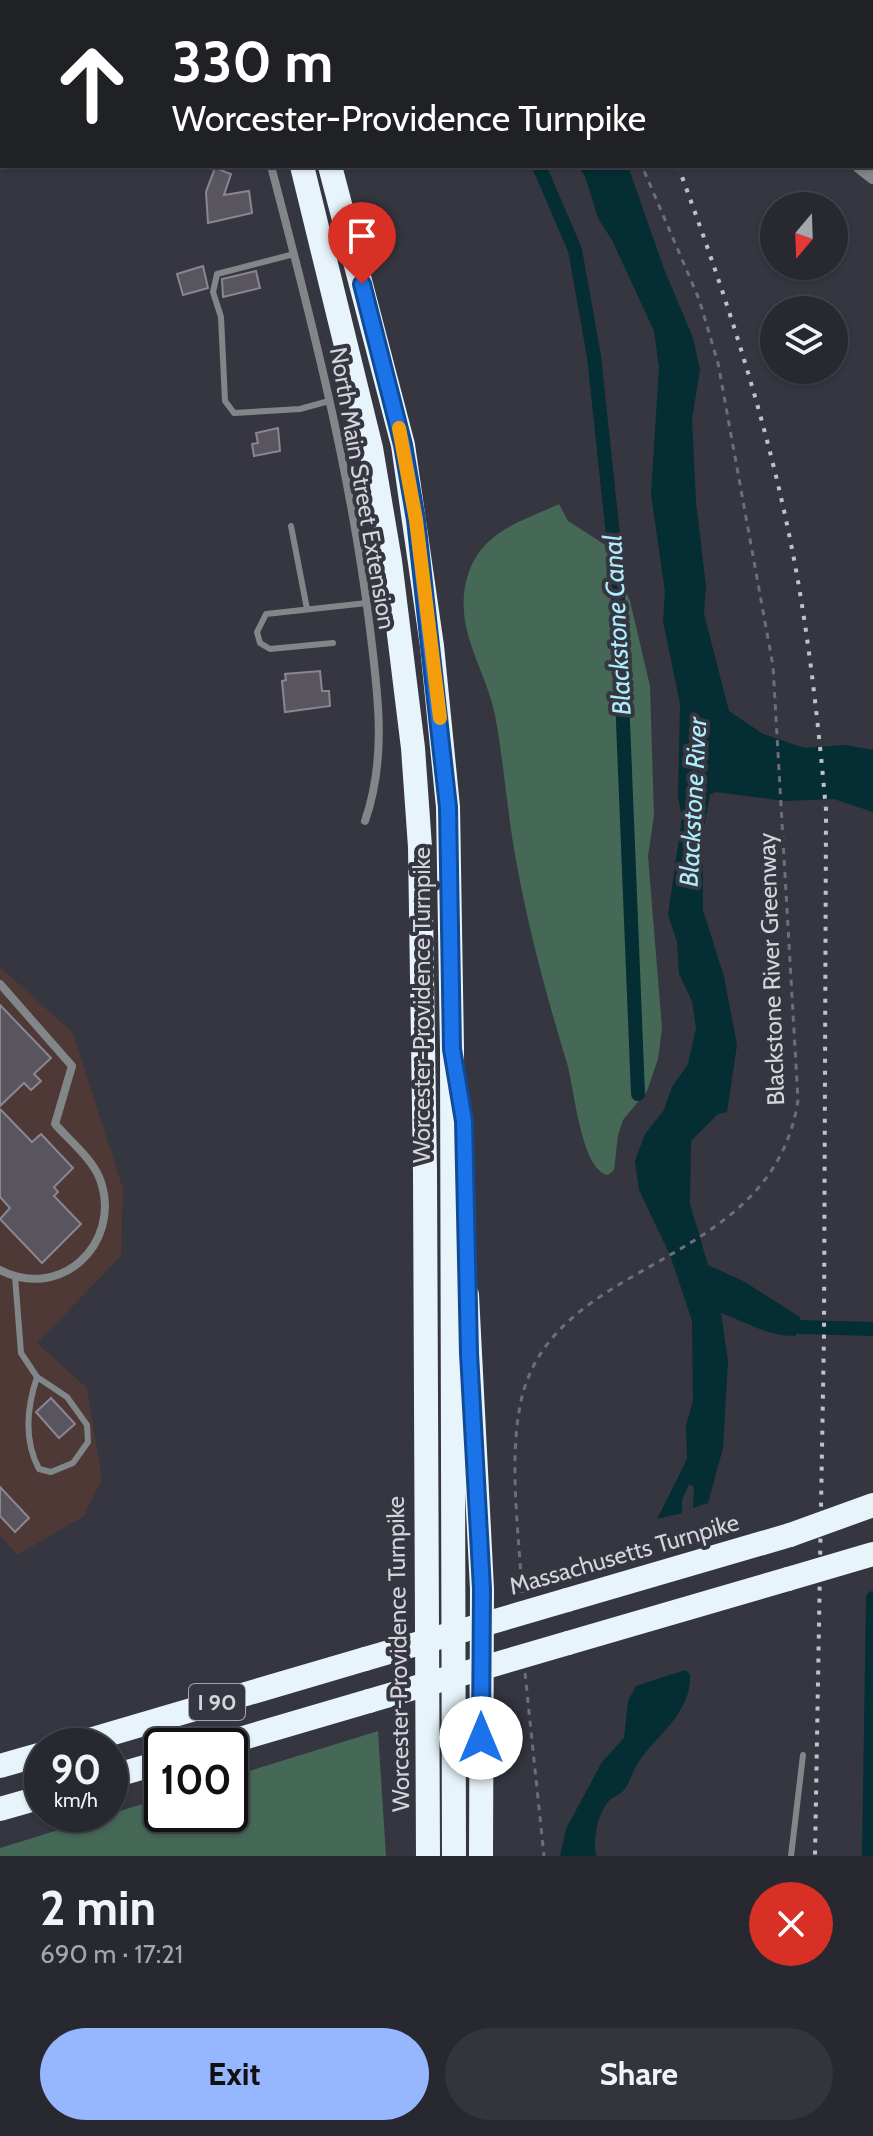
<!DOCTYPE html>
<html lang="en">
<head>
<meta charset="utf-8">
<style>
	body { margin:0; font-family:Cabin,sans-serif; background:#34343c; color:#f1f3f6; height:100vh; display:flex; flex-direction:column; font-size:30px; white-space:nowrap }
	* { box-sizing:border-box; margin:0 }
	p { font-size:26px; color:#a5a6ab }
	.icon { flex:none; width:44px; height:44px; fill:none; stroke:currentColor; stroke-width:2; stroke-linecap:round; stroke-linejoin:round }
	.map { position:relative; height:1856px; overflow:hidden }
	.details { display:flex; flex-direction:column; background:#282830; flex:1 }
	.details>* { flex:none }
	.hud { position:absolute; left:0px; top:0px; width:874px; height:168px; box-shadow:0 2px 6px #0004,0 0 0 2px #44444c; background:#202124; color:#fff; overflow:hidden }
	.needle { width:52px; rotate:199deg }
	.fabs { position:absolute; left:760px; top:192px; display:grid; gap:16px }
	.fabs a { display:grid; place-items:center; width:88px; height:88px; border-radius:50%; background:#282830; box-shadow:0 2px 6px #0004,0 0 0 2px #44444c; font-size:40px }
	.speed { position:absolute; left:24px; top:1728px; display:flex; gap:16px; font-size:40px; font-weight:700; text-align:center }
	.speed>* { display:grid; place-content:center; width:104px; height:104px; border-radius:50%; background:#282830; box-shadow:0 2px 6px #0004,0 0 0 2px #44444c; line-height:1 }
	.speed small { font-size:20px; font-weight:400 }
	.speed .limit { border:4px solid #111; border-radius:12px; background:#fff; color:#111 }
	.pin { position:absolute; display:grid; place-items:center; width:68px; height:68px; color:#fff; margin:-82px -34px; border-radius:50% 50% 50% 0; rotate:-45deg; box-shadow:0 0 8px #0007 }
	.pin .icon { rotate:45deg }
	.me { position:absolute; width:88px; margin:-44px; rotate:0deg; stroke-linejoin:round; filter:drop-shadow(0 0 6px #0008) }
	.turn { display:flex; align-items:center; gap:28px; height:168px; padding:0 40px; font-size:36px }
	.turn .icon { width:104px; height:104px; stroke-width:2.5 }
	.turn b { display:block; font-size:56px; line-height:68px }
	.round { display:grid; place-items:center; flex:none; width:84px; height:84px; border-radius:42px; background:#34343c }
	.overview { display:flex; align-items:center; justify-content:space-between; height:136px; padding:0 40px }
	h1 { font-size:48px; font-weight:700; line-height:60px }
	.cta { display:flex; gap:16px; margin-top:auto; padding:16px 40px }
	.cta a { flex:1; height:92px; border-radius:48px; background:#96b6fd; color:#111; font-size:32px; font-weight:700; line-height:92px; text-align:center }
	.cta a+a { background:#34343c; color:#f1f3f6 }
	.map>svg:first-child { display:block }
	.commercial { fill:#4e3936 }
	.green { fill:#456857 }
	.water { fill:#042d34 }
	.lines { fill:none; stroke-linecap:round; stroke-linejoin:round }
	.canal { stroke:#042d34; stroke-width:14 }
	.building { fill:#58555f; stroke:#8a8691; stroke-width:2 }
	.path { stroke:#6d6e77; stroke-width:3; stroke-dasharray:6 6; stroke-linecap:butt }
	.service { stroke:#818789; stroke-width:6 }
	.minor { stroke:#818789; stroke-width:8 }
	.tertiary { stroke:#818789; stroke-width:14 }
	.motorway { stroke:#e7f5fb; stroke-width:24 }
	.rail { stroke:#c1c2c9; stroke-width:4; stroke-dasharray:4 8; stroke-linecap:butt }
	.motorway-bridge { stroke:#e7f5fb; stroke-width:24 }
	.route-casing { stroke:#114b97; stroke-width:20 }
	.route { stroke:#1a73e8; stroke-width:14 }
	.slow { stroke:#f59e0b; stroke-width:14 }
	.labels { text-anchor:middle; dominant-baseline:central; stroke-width:8; stroke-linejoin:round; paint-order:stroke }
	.shield { fill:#353640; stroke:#a4a5ac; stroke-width:2 }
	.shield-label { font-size:22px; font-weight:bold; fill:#d4d5db }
	.street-label { font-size:24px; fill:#d4d5db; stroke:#353640 }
	.water-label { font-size:26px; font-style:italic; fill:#aceefd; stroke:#353640 }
</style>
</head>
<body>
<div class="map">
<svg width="873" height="1856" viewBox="0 0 873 1856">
	<rect width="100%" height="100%" fill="#353640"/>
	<!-- commercial -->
	<path class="commercial" d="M0,967L73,1033L123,1189L121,1256L37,1343L87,1388L102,1479L84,1516L17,1555L0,1535Z"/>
	<!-- green -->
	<path class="green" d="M559,504L568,521L607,546L630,601L650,686L654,816L648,856L662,1028L658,1059L647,1091L623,1120L618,1135L614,1170L608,1175C580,1170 574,1083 566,1060C546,994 528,927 516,860C507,812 504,763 495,715C486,670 457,635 465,587C475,533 516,524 559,504Z
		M378,1731L386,1856H0V1848L162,1798V1814H230V1777Z"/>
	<!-- water -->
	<path class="water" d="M578,166H628L664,269L693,338L700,370L692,419L696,502L706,586L704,614L729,711L763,734L805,748L845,745L873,750V812L834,799L785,801L716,792L710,794L703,833V910L724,977L737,1045L727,1112L718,1114L691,1141L690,1204L708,1265L743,1281L800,1317L801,1327L795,1336C766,1336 747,1322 721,1313L728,1361L723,1448L708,1503L693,1508L694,1487L689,1484L682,1500V1513L657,1519L687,1459L686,1426L693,1400L692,1321L670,1255L639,1190L635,1161L645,1134L664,1110L672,1087L688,1064L696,1028L692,1001L679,974L677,942L668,915L682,817L678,797L680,704L663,621L665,592L651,494L659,368L654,331L612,240L598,218L585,176Z
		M685,1670L690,1674C692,1713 657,1734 638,1763C632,1771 630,1784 623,1791C619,1795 612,1797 608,1802C597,1815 593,1840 596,1856H560L566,1829L602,1762L624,1738L628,1701L636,1686Z"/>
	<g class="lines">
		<!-- canal -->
		<path class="canal" d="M469,0V2
			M539,166L575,250L594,356L617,573L638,1094
			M782,1322L801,1327L873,1329
			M869,1856L873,1598"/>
	</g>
	<!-- building -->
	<path class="building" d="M215,168L231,174L224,195L249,191L252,213L208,223L206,192Z
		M203,266L208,288L183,295L177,274Z
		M256,271L260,288L223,297L222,279Z
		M278,428L280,451L254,456L252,444L258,443L256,433Z
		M320,671L322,691H329L330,706L285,712L282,681L286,680L285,674Z
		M0,1005L51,1058L34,1074L41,1081L31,1090L24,1083L0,1106Z
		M0,1109L32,1142L41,1134L73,1168L54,1187L58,1192L54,1196L81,1224L42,1263L0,1219L10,1208L0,1197Z
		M51,1398L75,1424L59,1438L36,1412Z
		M0,1487L29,1518L15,1532L0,1516Z"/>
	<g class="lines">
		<!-- path -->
		<path class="path" d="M582,0V2
			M522,1593C519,1535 509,1463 520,1406C548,1254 772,1273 798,1100L773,666L718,363L699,299L642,166
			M525,1673L544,1856"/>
		<!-- service -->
		<path class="service" d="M738,0L739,2
			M872,16L873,18
			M294,254L217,274L213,292L221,317L225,401L234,413L300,409L329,401
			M291,526L307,609
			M333,643L270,649L260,643L257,632L266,614L367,603
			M15,1276L21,1353L37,1377L67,1397L87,1425L88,1442L73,1463L51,1472L39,1469C24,1441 27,1407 37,1377
			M791,1856L803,1755"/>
		<!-- minor -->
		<path class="minor" d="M226,0L227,2
			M271,166C311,318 351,472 370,629C378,694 387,758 365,821
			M0,984L72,1066L55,1124C70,1141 94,1160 101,1182C121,1245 60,1301 0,1270"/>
		<!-- tertiary -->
		<path class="tertiary" d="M693,0L695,2
			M859,166L873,177"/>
		<!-- motorway -->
		<path class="motorway" d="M255,0L256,2
			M285,0V2
			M302,166L371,448L390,561L413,748L420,847L425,1172L428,1856
			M330,166L403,445L432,646L448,807L452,1049L454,1856
			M467,1295L482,1589L481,1856
			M567,1600L790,1535
			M568,1643L788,1579
			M69,1746L365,1659
			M216,1746L369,1701
			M0,1766L42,1754
			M110,1777L162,1762
			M0,1809L42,1797"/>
		<!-- rail -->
		<path class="rail" d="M614,0L615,2
			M678,166C723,287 764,411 790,539C808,627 818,720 826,810L824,1334L815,1856"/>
		<!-- motorway-bridge -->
		<path class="motorway-bridge" d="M790,1535L873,1505
			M788,1579L873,1554
			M365,1659L567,1600
			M369,1701L568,1643"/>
	</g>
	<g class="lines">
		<defs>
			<path id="route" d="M362,284L403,445L416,520L448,807L452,1049L464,1121L469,1353L482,1589L481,1738"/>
		</defs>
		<!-- route casing -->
		<use href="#route" class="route-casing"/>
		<!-- route -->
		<use href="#route" class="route"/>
		<!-- slow -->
		<path class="slow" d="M399,428L416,520L440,718"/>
	</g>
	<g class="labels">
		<!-- shield labels -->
		<rect class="shield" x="189" y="1684" width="56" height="36" rx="6"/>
		<g class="shield-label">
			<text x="217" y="1702">I 90</text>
		</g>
		<!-- street labels -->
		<g class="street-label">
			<text transform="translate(363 488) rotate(80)">North Main Street Extension</text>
			<text transform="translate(771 969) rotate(-92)">Blackstone River Greenway</text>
			<text transform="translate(421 1005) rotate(-90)">Worcester-Providence Turnpike</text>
			<text transform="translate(624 1554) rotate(-16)">Massachusetts Turnpike</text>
			<text transform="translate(398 1654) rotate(-91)">Worcester-Providence Turnpike</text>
		</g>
		<!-- water labels -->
		<g class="water-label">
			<text transform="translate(617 625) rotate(-93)">Blackstone Canal</text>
			<text transform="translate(693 802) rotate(-87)">Blackstone River</text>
		</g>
	</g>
</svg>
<div class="fabs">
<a><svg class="needle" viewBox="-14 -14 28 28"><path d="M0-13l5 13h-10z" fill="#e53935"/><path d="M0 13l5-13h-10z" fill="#a5a6ab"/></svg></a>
<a><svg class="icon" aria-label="layers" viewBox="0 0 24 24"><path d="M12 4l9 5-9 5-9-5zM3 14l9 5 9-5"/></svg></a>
</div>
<div class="speed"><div>90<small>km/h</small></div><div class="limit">100</div></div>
<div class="pin" style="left:362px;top:284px;background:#d93025"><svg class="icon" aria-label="arrive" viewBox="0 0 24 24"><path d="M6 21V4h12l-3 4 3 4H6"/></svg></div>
<svg class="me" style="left:481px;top:1738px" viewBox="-20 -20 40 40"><circle r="19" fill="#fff"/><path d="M0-13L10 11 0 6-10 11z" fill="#1a73e8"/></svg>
<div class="hud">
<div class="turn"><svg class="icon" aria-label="ahead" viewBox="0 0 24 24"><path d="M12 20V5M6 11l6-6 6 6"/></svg><div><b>330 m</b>Worcester-Providence Turnpike</div></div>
</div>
</div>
<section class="details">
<div class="overview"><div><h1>2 min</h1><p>690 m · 17:21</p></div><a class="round" style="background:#d93025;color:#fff"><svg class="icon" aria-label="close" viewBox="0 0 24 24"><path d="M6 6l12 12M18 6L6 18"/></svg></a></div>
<div class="cta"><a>Exit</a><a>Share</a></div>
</section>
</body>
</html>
